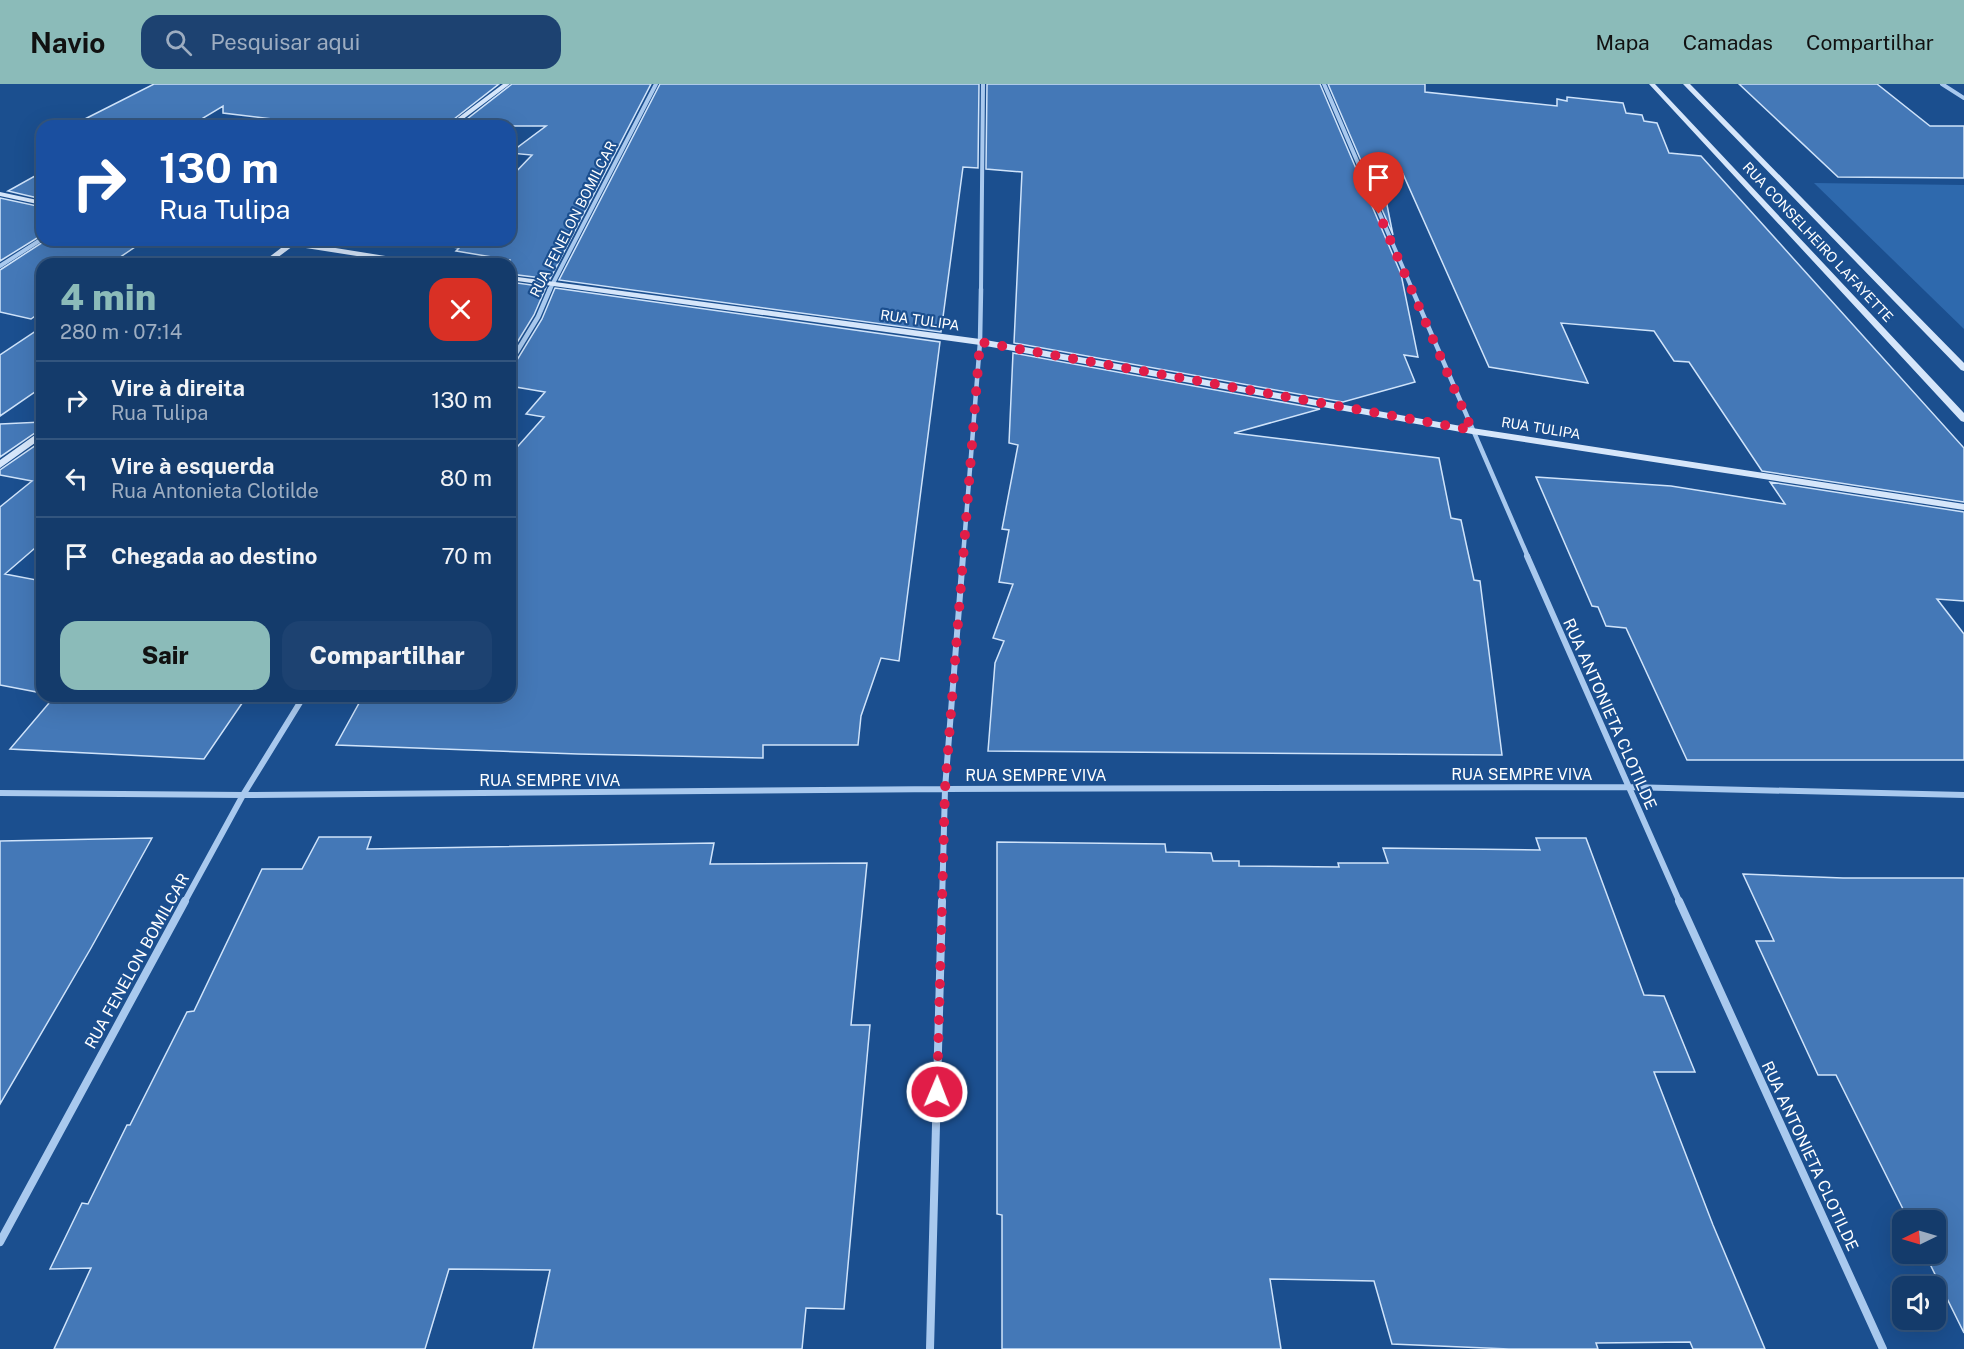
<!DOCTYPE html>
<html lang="pt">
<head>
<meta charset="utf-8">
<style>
	body { margin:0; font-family:"Public Sans",sans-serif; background:#1d4271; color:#f1f3f6; height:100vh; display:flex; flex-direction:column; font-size:22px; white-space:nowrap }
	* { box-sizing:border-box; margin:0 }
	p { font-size:20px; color:#9dadc1 }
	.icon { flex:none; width:33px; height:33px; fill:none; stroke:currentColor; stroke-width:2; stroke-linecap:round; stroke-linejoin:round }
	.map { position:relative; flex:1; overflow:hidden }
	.panel { position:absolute; left:36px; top:174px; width:480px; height:444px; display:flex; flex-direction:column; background:#143b6b; border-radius:18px; box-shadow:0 6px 24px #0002,0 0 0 2px #33557e }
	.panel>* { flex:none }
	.banner { position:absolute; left:36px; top:36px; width:480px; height:126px; border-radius:18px; box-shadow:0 6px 24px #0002,0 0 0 2px #33557e; background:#1a4fa0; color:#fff; overflow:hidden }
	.needle { width:39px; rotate:265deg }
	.controls { position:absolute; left:1892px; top:1126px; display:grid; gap:12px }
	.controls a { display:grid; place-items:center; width:54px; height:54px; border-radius:12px; background:#143b6b; box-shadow:0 6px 24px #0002,0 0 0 2px #33557e; font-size:30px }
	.pin { position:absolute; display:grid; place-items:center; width:51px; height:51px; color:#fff; margin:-62px -26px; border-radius:50% 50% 50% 0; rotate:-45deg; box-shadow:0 0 6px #0007 }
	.pin .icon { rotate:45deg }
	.me { position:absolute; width:66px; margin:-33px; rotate:1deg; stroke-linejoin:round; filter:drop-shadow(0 0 4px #0008) }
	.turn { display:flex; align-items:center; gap:21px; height:126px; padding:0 24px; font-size:27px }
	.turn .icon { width:78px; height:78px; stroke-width:2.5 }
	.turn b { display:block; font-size:42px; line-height:51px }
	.round { display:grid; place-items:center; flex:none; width:63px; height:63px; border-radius:18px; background:#1d4271 }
	.summary { display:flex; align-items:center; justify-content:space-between; height:102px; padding:0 24px }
	h1 { font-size:36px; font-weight:800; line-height:45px; color:#8bbbb9 }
	.action { display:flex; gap:12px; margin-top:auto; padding:12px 24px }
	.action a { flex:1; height:69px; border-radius:18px; background:#8bbbb9; color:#111; font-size:24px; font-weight:800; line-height:69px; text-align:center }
	.action a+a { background:#1d4271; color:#f1f3f6 }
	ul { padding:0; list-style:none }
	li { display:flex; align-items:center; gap:18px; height:78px; padding:0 24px; border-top:2px solid #33557e }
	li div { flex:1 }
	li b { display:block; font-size:22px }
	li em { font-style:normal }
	header { display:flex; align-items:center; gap:36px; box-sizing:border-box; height:84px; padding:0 30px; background:#8bbbb9; color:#111 }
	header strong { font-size:28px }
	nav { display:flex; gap:33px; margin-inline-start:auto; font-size:21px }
	.search { width:420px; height:54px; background:#1d4271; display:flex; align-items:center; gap:15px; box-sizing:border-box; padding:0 21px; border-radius:18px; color:#9dadc1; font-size:22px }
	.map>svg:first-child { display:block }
	.green { fill:#2e69ad }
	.building { fill:#4478b7; stroke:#cfe3fa; stroke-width:1.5 }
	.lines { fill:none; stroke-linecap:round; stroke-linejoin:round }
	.street-far3 { stroke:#a9c9ee; stroke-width:4 }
	.street-far2 { stroke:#a9c9ee; stroke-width:4.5 }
	.street-far1 { stroke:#a9c9ee; stroke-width:6 }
	.street { stroke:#a9c9ee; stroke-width:8 }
	.secondary { fill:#d6e6fa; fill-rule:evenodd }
	.route { stroke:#e11d48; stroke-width:10; stroke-dasharray:0 18 }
	.labels { text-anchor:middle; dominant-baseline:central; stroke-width:4.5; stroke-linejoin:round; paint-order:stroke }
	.far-street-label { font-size:14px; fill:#fff; stroke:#1b4f8f }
	.street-label { font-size:16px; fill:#fff; stroke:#1b4f8f }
</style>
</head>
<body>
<header>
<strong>Navio</strong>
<div class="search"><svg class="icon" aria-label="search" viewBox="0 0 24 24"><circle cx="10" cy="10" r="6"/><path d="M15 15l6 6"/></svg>Pesquisar aqui</div>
<nav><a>Mapa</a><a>Camadas</a><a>Compartilhar</a></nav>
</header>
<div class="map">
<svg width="1964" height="1265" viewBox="0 0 1964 1265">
	<rect width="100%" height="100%" fill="#1b4f8f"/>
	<!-- green -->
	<path class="green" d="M1814,99L1964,101V245Z"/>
	<!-- building -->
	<path class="building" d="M154,0H499L445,42H330L223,29V22L190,42H71Z
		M512,0H651L550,195L510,190V176L456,167L459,164L446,162L452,156H510V94L532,71L510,69L546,42H458Z
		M660,0H979L978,84L963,83L941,248L559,196Z
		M987,0H1320L1401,190L1418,273L1404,271L1415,298L1343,318L1014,259L1022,88L986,85Z
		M1328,0H1425V8L1557,22V15L1567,17V13L1623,19L1626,29L1642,31L1644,37L1657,39L1669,69L1701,72L1964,364V418L1762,387L1689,278L1674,277L1654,247L1561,239L1588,299L1489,283L1403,90L1382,96L1393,151Z
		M1739,0H1877L1930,42H1964V94L1838,93Z
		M42,88V115L8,107Z
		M0,114L42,123V151L0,177Z
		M46,156H107L138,161L110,180H42V227L31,235L0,228V186Z
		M510,198L546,203L534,231L510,270Z
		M555,204L940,258L899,577L881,574L861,632L858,661H763V674L578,670L336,661L363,612H510V371L544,333L526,330L545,308L510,302V283L514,281L542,235Z
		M42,243V303L0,332V271Z
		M1013,269L1320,325L1234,349L1439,374L1451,434L1461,436L1474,496L1480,497L1502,671L988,667L995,579L1004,557L993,554L1013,500L999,498L1009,446L1002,445L1018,361L1009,359Z
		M42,338V344L0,373V340Z
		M42,357V458L5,490L42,497V609L0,601V423L32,397L0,391V386Z
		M1536,393L1671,402L1785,420L1770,398L1964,428V517L1937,515L1964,550V676H1687L1626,544L1606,542L1598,523L1592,522Z
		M55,612H247L204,675L10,665Z
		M319,753H371L367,765L714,759L710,780L867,779L851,941H870L844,1225L806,1224L802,1265H533L550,1186L449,1185L425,1265H54L91,1184L50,1185L82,1119L88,1120L127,1041H130L187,928L194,927L262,785H302Z
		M152,754L91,864L0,1020V757Z
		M1536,754H1586L1644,911L1664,912L1695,988H1654L1713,1141L1765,1265H1693L1690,1258L1596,1259L1598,1265H1509L1392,1260L1374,1197L1270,1195L1281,1265H1002V1131L997,1130V758L1165,760L1166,768L1211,769L1213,777H1239V782L1339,783L1338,779H1388L1383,764L1540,766Z
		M1743,790L1843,794H1964V1249L1925,1170H1935V1137H1909L1836,991H1818L1756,857H1774Z"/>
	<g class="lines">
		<!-- street-far3 -->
		<path class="street-far3" d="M1324,0L1413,207
			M1942,0L1964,14
			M0,182L42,155
			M549,207L656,0
			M981,207L983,0"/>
		<!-- street-far2 -->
		<path class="street-far2" d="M1412,205L1528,473
			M510,279L538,233L550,205
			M963,473L980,258L981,205"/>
		<!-- street-far1 -->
		<path class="street-far1" d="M1527,472L1680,819
			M0,709L243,711L945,705L1627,703L1964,711
			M184,819L243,711L304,612
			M942,819L945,705L963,472"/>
		<!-- street -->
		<path class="street" d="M1679,817L1883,1265
			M0,1158L185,817
			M930,1265L942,817"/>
		<!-- secondary -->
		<path class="secondary" d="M503,0H510L454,42H447Z
			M1649,0H1655L1964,329V338L1961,337Z
			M1683,0H1690L1964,279V287L1961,286Z
			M0,108L42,117V121L0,112Z
			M266,156H298V158L423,178L427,180H408L293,162L269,180H260L285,161Z
			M510,192L980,255L1472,344L1964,420V426L1472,350L980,261L510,196Z
			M42,346V354L0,384V376Z"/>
	</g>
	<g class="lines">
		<!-- route -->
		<path class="route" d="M937,1008L945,705L980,258L1472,346L1379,130"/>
	</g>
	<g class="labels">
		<!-- far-street labels -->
		<g class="far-street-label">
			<text transform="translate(573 135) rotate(-63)">RUA FENELON BOMILCAR</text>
			<text transform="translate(1818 158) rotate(47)">RUA CONSELHEIRO LAFAYETTE</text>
			<text transform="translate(920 236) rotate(8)">RUA TULIPA</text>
			<text transform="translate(1541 344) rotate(9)">RUA TULIPA</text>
		</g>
		<!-- street labels -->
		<g class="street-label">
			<text transform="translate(1610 630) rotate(66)">RUA ANTONIETA CLOTILDE</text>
			<text x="1522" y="690">RUA SEMPRE VIVA</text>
			<text x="1036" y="691">RUA SEMPRE VIVA</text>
			<text x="550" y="696">RUA SEMPRE VIVA</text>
			<text transform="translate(137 877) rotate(-61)">RUA FENELON BOMILCAR</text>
			<text transform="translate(1810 1072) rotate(65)">RUA ANTONIETA CLOTILDE</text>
		</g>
	</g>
</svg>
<div class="controls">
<a><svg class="needle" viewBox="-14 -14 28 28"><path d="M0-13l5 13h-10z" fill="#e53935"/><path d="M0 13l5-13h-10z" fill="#9dadc1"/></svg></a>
<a><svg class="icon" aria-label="sound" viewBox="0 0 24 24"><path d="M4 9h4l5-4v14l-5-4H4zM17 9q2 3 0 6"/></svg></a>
</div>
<div class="pin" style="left:1379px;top:130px;background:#d93025"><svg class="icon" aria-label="arrive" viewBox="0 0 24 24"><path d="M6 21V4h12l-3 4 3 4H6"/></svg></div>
<svg class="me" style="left:937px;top:1008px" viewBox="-20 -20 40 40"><circle r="17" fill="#e11d48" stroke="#fff" stroke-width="3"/><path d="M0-11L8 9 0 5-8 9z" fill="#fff"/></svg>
<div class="banner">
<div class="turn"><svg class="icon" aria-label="right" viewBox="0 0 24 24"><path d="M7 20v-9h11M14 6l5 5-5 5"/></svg><div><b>130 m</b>Rua Tulipa</div></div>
</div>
<section class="panel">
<div class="summary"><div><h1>4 min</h1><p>280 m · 07:14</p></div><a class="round" style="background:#d93025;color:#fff"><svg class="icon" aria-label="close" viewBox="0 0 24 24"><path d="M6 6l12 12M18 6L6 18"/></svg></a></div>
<ul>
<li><svg class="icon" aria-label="right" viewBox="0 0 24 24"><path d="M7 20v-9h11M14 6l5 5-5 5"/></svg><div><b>Vire à direita</b><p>Rua Tulipa</p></div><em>130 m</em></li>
<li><svg class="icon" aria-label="left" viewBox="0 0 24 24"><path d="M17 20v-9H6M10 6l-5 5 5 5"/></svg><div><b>Vire à esquerda</b><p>Rua Antonieta Clotilde</p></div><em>80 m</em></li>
<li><svg class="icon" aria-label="arrive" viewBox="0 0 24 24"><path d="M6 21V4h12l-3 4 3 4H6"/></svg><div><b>Chegada ao destino</b></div><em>70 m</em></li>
</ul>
<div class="action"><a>Sair</a><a>Compartilhar</a></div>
</section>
</div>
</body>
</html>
